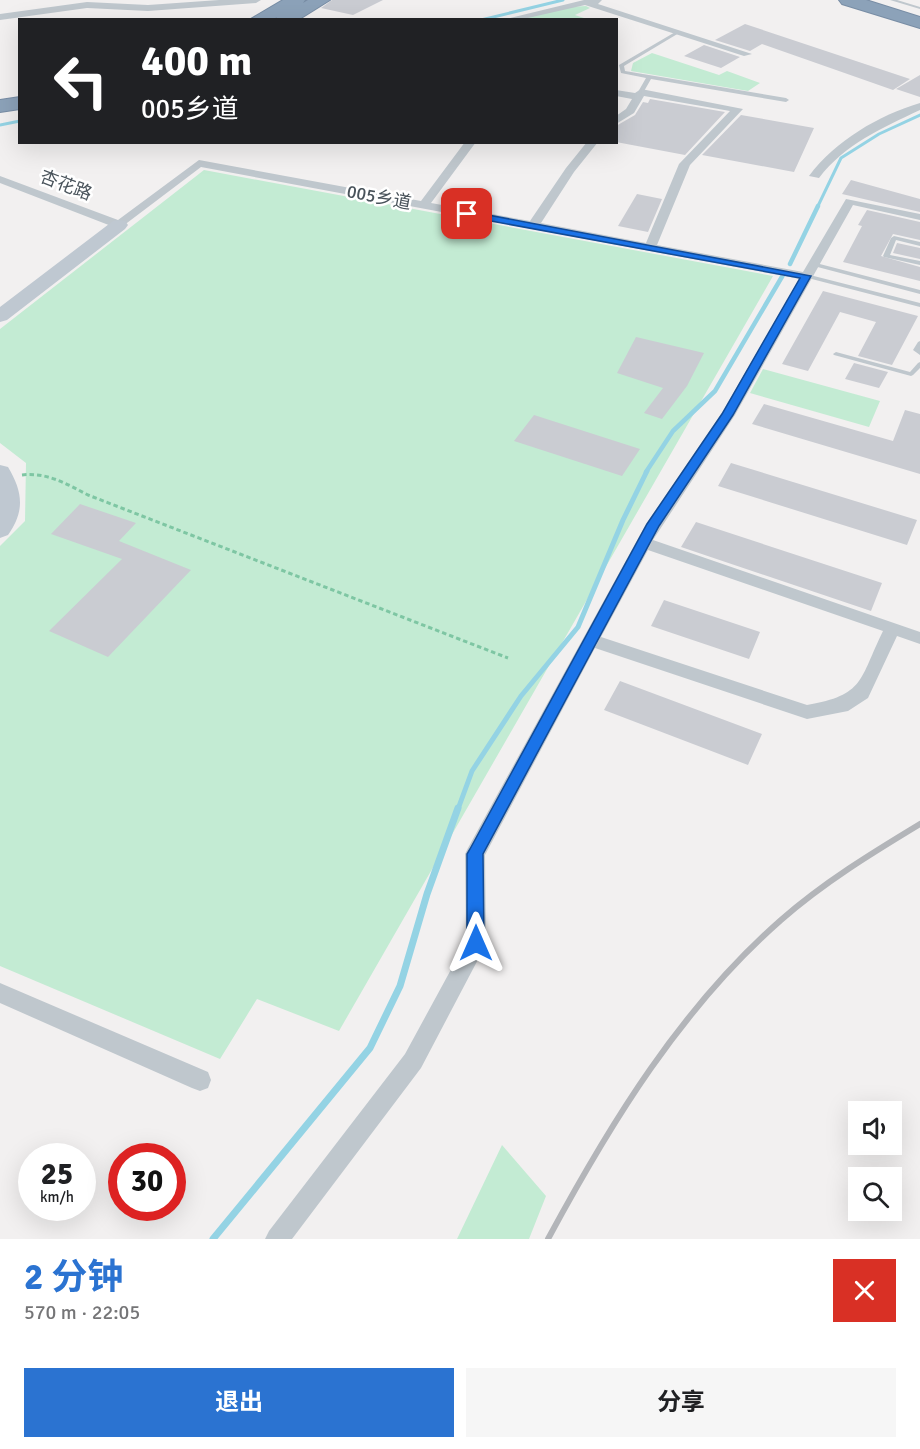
<!DOCTYPE html>
<html lang="zh">
<head>
<meta charset="utf-8">
<style>
	body { margin:0; font-family:Signika,"Noto Sans SC",sans-serif; background:#f6f6f6; color:#202124; height:100vh; display:flex; flex-direction:column; font-size:22px; white-space:nowrap }
	* { box-sizing:border-box; margin:0 }
	p { font-size:20px; color:#757577 }
	.icon { flex:none; width:33px; height:33px; fill:none; stroke:currentColor; stroke-width:2; stroke-linecap:round; stroke-linejoin:round }
	.map { position:relative; height:1239px; overflow:hidden }
	.side { display:flex; flex-direction:column; background:#fff; flex:1 }
	.side>* { flex:none }
	.guide { position:absolute; left:18px; top:18px; width:600px; height:126px; border-radius:0px; box-shadow:0 6px 24px #0002; background:#202124; color:#fff; overflow:hidden }
	.tools { position:absolute; left:848px; top:1101px; display:grid; gap:12px }
	.tools a { display:grid; place-items:center; width:54px; height:54px; border-radius:0px; background:#fff; box-shadow:0 6px 24px #0002; font-size:30px }
	.speed { position:absolute; left:18px; top:1143px; display:flex; gap:12px; font-size:30px; font-weight:700; text-align:center }
	.speed>* { display:grid; place-content:center; width:78px; height:78px; border-radius:50%; background:#fff; box-shadow:0 6px 24px #0002; line-height:1 }
	.speed small { font-size:15px; font-weight:400 }
	.speed .limit { border:9px solid #d22; background:#fff; color:#111 }
	.pin { position:absolute; display:grid; place-items:center; width:51px; height:51px; color:#fff; margin:-26px; border-radius:12px; box-shadow:0 3px 9px #0006 }
	.me { position:absolute; width:66px; margin:-33px; rotate:0deg; stroke-linejoin:round; filter:drop-shadow(0 0 4px #0008) }
	.turn { display:flex; align-items:center; gap:21px; height:126px; padding:0 24px; font-size:27px }
	.turn .icon { width:78px; height:78px; stroke-width:2.5 }
	.turn b { display:block; font-size:42px; line-height:51px }
	.round { display:grid; place-items:center; flex:none; width:63px; height:63px; border-radius:0px; background:#f6f6f6 }
	.head { display:flex; align-items:center; justify-content:space-between; height:102px; padding:0 24px }
	h1 { font-size:36px; font-weight:700; line-height:45px; color:#2b73d1 }
	.cta { display:flex; gap:12px; margin-top:auto; padding:12px 24px }
	.cta a { flex:1; height:69px; border-radius:0px; background:#2b73d1; color:#fff; font-size:24px; font-weight:700; line-height:69px; text-align:center }
	.cta a+a { background:#f6f6f6; color:#202124 }
	.map>svg:first-child { display:block }
	.green { fill:#c3ebd3 }
	.lines { fill:none; stroke-linecap:round; stroke-linejoin:round }
	.stream-far3 { stroke:#94d3e4; stroke-width:3 }
	.stream-far2 { stroke:#94d3e4; stroke-width:4.5 }
	.stream-far1 { stroke:#94d3e4; stroke-width:5 }
	.stream { stroke:#94d3e4; stroke-width:7 }
	.building { fill:#caccd2 }
	.highway-casing { stroke:#788da5; stroke-width:2 }
	.path { stroke:#7ec6a3; stroke-width:3; stroke-dasharray:4.5 3; stroke-linecap:butt }
	.lane { fill:#bfc7cd; fill-rule:evenodd }
	.street { fill:#bfc7cd; fill-rule:evenodd }
	.secondary { fill:#bfc8d1; fill-rule:evenodd }
	.highway { fill:#8ca2b9; fill-rule:evenodd }
	.rail { stroke:#b3b5b9; stroke-width:6 }
	.route { fill:#1a73e8; stroke:#114b97; stroke-width:1.5 }
	.labels { text-anchor:middle; dominant-baseline:central; stroke-width:5; stroke-linejoin:round; paint-order:stroke }
	.far-street-label { font-size:18px; fill:#49535b; stroke:#fff }
</style>
</head>
<body>
<div class="map">
<svg width="920" height="1239" viewBox="0 0 920 1239">
	<rect width="100%" height="100%" fill="#f2f0f0"/>
	<!-- green -->
	<path class="green" d="M586,6L590,8L575,15L587,19L524,18L568,7Z
		M652,53L719,75L727,71L760,83L748,91L631,71L633,63Z
		M204,170L773,276L339,1031L257,999L220,1059L0,966V546L25,521L26,463L0,443V329Z
		M763,369L880,401L869,427L750,393Z
		M502,1145L546,1196L529,1239H457Z"/>
	<g class="lines">
		<!-- stream-far3 -->
		<path class="stream-far3" d="M481,20L563,0
			M0,125L20,121
			M817,208L841,158L879,134L920,115"/>
		<!-- stream-far2 -->
		<path class="stream-far2" d="M790,264L818,206
			M646,472L673,431L715,391L783,275"/>
		<!-- stream-far1 -->
		<path class="stream-far1" d="M458,809L472,771L521,696L578,627L623,520L647,471"/>
		<!-- stream -->
		<path class="stream" d="M213,1239L370,1048L400,986L427,894L458,808"/>
	</g>
	<!-- building -->
	<path class="building" d="M332,0H383L353,15L321,8Z
		M745,24L910,79L893,90L762,44L750,51L715,40Z
		M704,45L740,57L721,68L684,56Z
		M920,75V97L896,89Z
		M650,99L725,112L685,155L616,142V126L635,115L643,102L648,103Z
		M741,115L814,128L794,172L702,155Z
		M851,180L920,199V212L842,194Z
		M637,194L662,199L648,232L618,226Z
		M867,210L920,222V240L893,234L881,256L920,267V281L843,262L862,226L858,225Z
		M897,243L920,248V259L893,253Z
		M823,291L918,316L892,365L858,356L876,322L840,312L808,371L782,364Z
		M636,337L704,353L687,386L662,419L644,413L663,388L617,373Z
		M854,363L888,372L879,388L845,379Z
		M764,404L893,441L905,410L920,414V474L752,424Z
		M534,415L640,449L622,476L514,441Z
		M731,463L917,520L907,545L718,486Z
		M80,504L136,523L119,541L191,570L108,657L49,631L122,559L51,534Z
		M696,522L882,583L871,611L681,547Z
		M664,600L760,632L749,659L651,626Z
		M620,681L762,734L748,765L604,710Z"/>
	<g class="lines">
		<defs>
			<path id="highway" d="M283,0H305L303,3L308,0H330L298,20H275L277,17L272,20H249Z
				M839,0H866L920,17V28L842,4Z
				M20,97V109L0,112V100Z"/>
		</defs>
		<!-- highway casing -->
		<use href="#highway" class="highway-casing"/>
		<!-- path -->
		<path class="path" d="M22,475C47,472 67,484 88,495L508,658"/>
		<!-- lane -->
		<path class="lane" d="M890,0H897L920,7V9Z
			M677,31L679,32V33L624,66L625,71L786,98L789,100L786,102L651,79L643,93H639L638,92L646,78L621,73L619,65Z
			M894,236L920,242V246L896,240L890,255L920,261V265L884,257L883,256L891,238Z
			M812,262L920,290V294L810,265L809,264Z
			M806,274L920,303V307L804,277L803,276Z
			M920,341V355L913,350L918,342Z
			M836,352L910,372L918,363L920,362V368L913,375L911,376L834,355L833,354Z"/>
		<!-- street -->
		<path class="street" d="M219,0H261L256,3L148,11L87,8L0,20V14L87,2L148,5Z
			M584,0H602L598,4L752,54L744,56L585,5L519,20H502Z
			M641,89L743,109L690,165L657,245L803,272L846,199L920,214V220L853,205L735,415L653,540L920,632V644L897,636L868,698L848,711L807,719L595,648L485,855L486,943L483,950L421,1068L292,1239H265L269,1231L405,1054L466,942L465,854L468,848L646,524L721,414L800,279L201,167L119,229L0,183V176L118,220L199,160L421,201L465,142H476L431,203L530,221L566,168L587,142H598L574,172L541,223L646,243L679,164L730,111L644,96L634,113L616,124V116L626,109L632,99L616,96V90L635,93ZM648,550L883,631C859,680 865,695 807,705L601,637Z
			M920,103V110C882,128 845,144 819,178L809,176C835,141 879,115 920,103Z
			M0,983L208,1072L211,1080L208,1088L200,1091L192,1088L0,1003Z"/>
		<!-- secondary -->
		<path class="secondary" d="M119,220L125,221L128,225L125,229L7,320L0,322V307L113,221Z
			M0,465L8,467C23,492 25,511 8,535L0,538Z"/>
		<!-- highway -->
		<use href="#highway" class="highway"/>
		<!-- rail -->
		<path class="rail" d="M548,1239C611,1122 681,1008 781,920C823,883 872,853 920,824"/>
	</g>
	<!-- route -->
	<path class="route" d="M467,211L811,276L733,415L659,526L483,854L484,943L482,949L476,951L470,949L467,943V854L470,849L647,524L722,414L800,278L464,216L462,214Z"/>
	<g class="labels">
		<!-- far-street labels -->
		<g class="far-street-label">
			<text transform="translate(66 185) rotate(21)">杏花路</text>
			<text transform="translate(379 197) rotate(11)">005乡道</text>
		</g>
	</g>
</svg>
<div class="tools">
<a><svg class="icon" aria-label="sound" viewBox="0 0 24 24"><path d="M4 9h4l5-4v14l-5-4H4zM17 9q2 3 0 6"/></svg></a>
<a><svg class="icon" aria-label="search" viewBox="0 0 24 24"><circle cx="10" cy="10" r="6"/><path d="M15 15l6 6"/></svg></a>
</div>
<div class="speed"><div>25<small>km/h</small></div><div class="limit">30</div></div>
<div class="pin" style="left:467px;top:214px;background:#d93025"><svg class="icon" aria-label="arrive" viewBox="0 0 24 24"><path d="M6 21V4h12l-3 4 3 4H6"/></svg></div>
<svg class="me" style="left:476px;top:943px" viewBox="-20 -20 40 40"><path d="M0-17L14 15 0 8-14 15z" fill="#1a73e8" stroke="#fff" stroke-width="4"/></svg>
<div class="guide">
<div class="turn"><svg class="icon" aria-label="left" viewBox="0 0 24 24"><path d="M17 20v-9H6M10 6l-5 5 5 5"/></svg><div><b>400 m</b>005乡道</div></div>
</div>
</div>
<section class="side">
<div class="head"><div><h1>2 分钟</h1><p>570 m · 22:05</p></div><a class="round" style="background:#d93025;color:#fff"><svg class="icon" aria-label="close" viewBox="0 0 24 24"><path d="M6 6l12 12M18 6L6 18"/></svg></a></div>
<div class="cta"><a>退出</a><a>分享</a></div>
</section>
</body>
</html>
